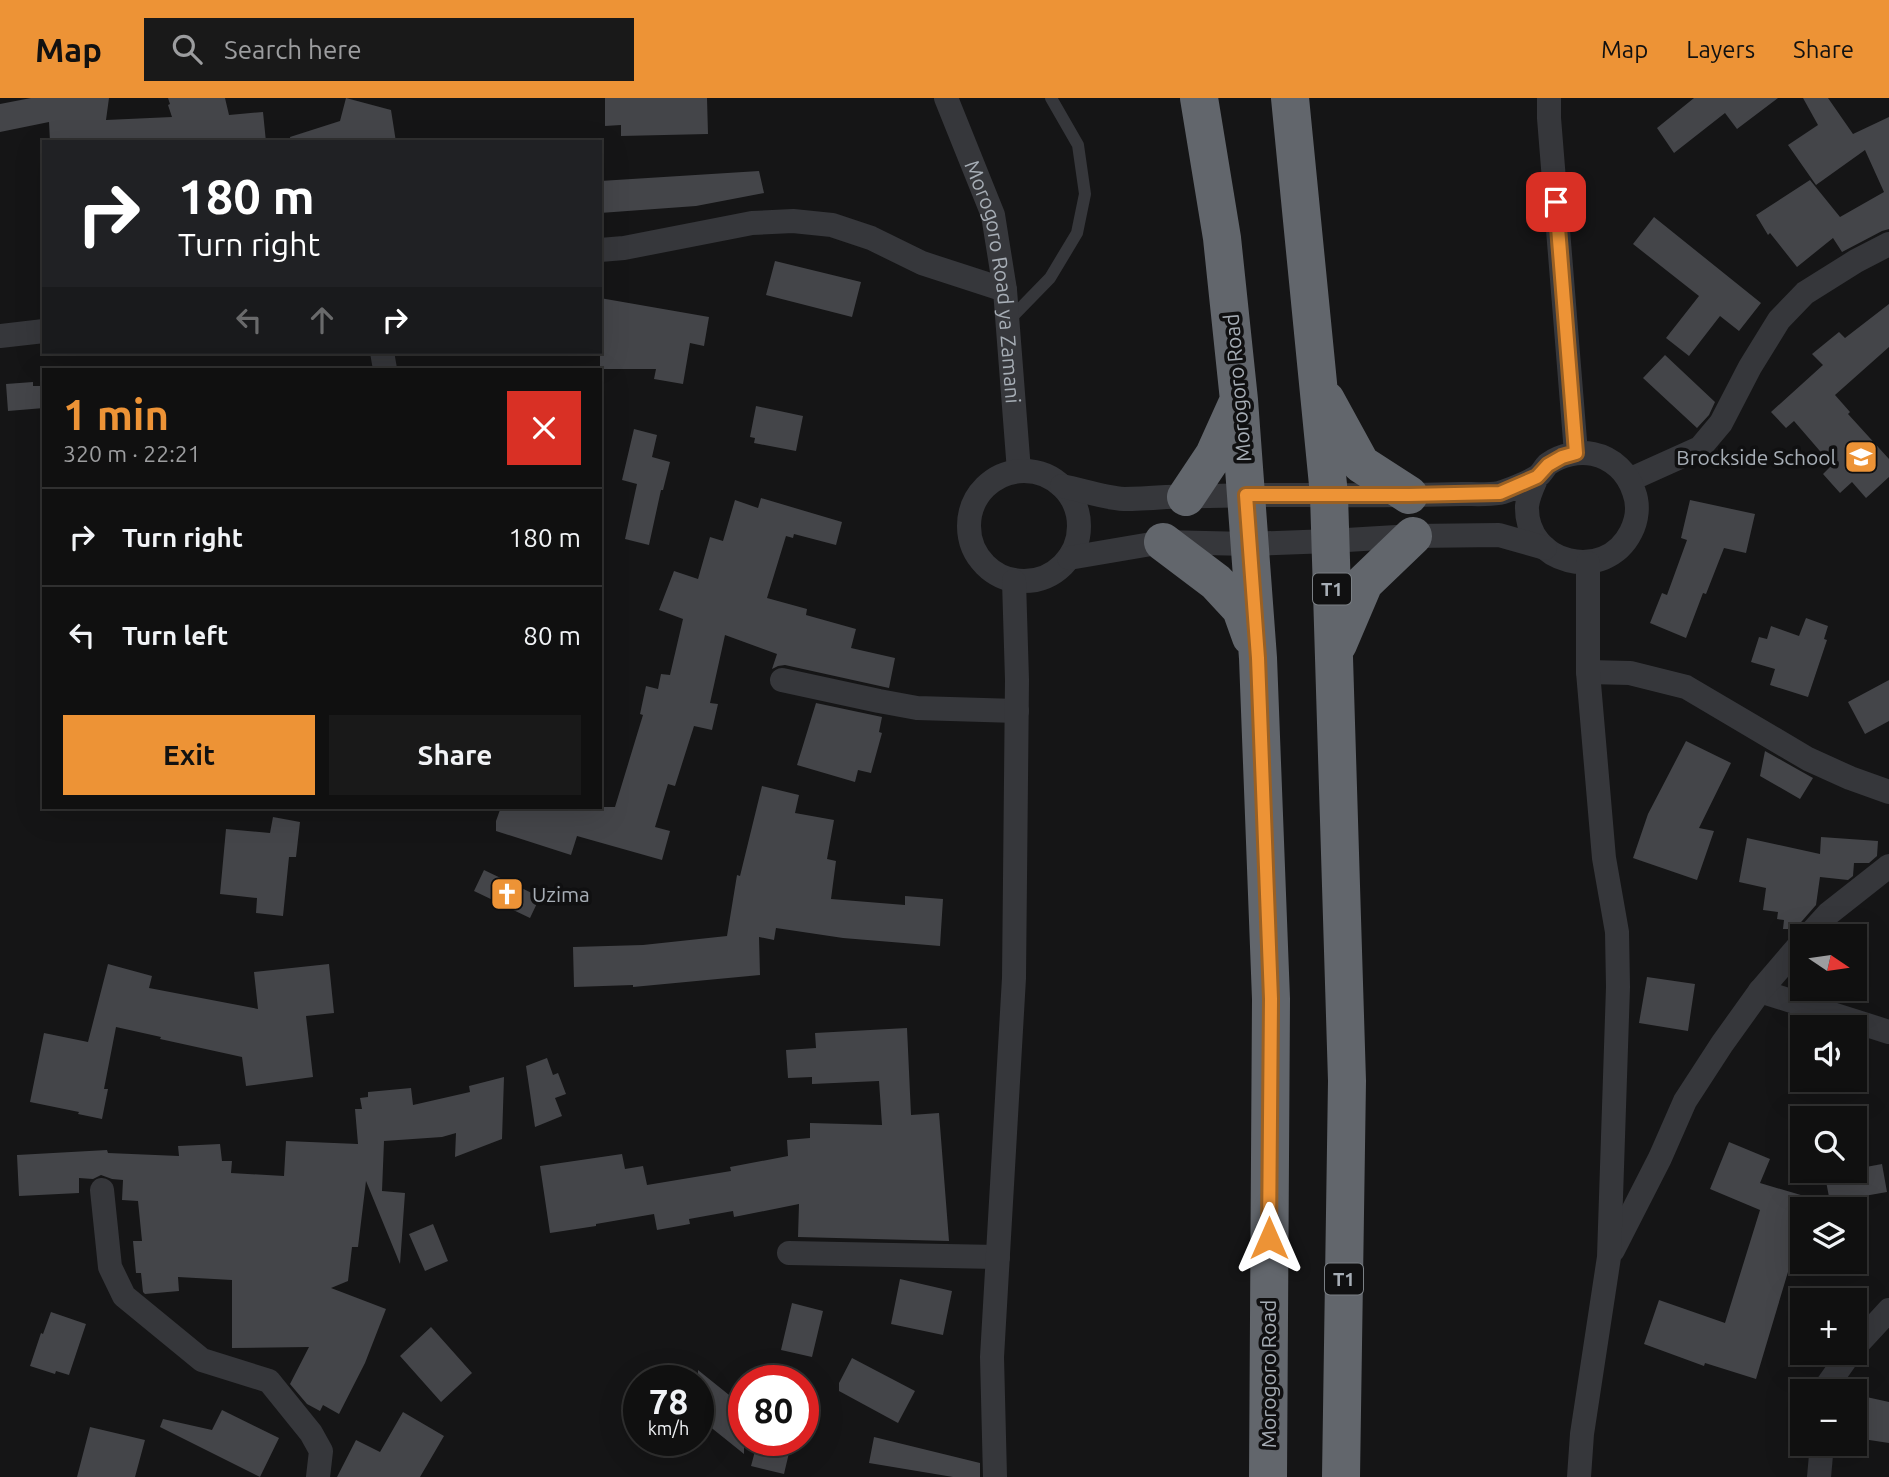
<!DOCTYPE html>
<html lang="en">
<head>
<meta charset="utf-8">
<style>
	body { margin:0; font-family:Ubuntu,sans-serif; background:#191919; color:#f1f3f6; height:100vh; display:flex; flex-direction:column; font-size:26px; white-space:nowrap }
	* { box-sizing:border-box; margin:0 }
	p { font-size:23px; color:#9c9d9f }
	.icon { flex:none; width:38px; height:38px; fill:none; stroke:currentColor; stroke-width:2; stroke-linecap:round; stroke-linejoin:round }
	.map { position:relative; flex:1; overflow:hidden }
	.sheet { position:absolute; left:42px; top:270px; width:560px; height:441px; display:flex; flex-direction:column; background:#101010; border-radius:0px; box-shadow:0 7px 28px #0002,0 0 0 2px #303030 }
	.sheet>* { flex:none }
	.top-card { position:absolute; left:42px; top:42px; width:560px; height:214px; border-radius:0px; box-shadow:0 7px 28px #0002,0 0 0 2px #303030; background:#202124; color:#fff; overflow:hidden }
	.needle { width:46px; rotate:103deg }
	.buttons { position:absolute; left:1790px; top:826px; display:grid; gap:14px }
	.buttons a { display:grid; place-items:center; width:77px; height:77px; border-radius:0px; background:#101010; box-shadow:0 7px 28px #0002,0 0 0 2px #303030; font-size:35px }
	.speed { position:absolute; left:623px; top:1267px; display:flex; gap:14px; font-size:35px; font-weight:700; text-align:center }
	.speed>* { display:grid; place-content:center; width:91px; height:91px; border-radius:50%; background:#101010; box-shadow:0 7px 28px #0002,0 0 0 2px #303030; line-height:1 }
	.speed small { font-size:18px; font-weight:400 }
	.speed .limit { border:10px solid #d22; background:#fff; color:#111 }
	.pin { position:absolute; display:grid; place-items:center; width:60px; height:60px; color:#fff; margin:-30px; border-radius:14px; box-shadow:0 4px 10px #0006 }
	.me { position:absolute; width:77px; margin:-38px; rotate:0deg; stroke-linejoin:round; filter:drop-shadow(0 0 5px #0008) }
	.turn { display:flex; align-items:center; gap:24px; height:147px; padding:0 21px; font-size:32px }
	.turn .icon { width:91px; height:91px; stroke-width:2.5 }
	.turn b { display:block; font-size:49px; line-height:60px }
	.lanes { display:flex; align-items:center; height:66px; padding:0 21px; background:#0003; justify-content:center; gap:35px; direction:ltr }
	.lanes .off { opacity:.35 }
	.round { display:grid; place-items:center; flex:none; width:74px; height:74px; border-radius:0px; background:#191919 }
	.summary { display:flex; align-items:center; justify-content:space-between; height:119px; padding:0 21px }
	h1 { font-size:42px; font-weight:700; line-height:52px; color:#ed9336 }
	.action { display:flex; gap:14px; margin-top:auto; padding:14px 21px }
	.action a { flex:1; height:80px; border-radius:0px; background:#ed9336; color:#111; font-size:28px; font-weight:700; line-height:80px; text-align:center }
	.action a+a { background:#191919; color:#f1f3f6 }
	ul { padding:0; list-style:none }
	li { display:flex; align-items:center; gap:21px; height:98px; padding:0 21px; border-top:2px solid #303030 }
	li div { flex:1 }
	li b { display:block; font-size:26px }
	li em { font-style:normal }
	header { display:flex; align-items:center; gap:42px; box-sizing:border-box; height:98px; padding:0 35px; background:#ed9336; color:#111 }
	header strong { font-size:33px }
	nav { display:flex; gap:38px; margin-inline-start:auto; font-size:24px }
	.search { width:490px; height:63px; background:#191919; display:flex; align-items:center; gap:18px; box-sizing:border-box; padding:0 24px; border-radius:0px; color:#9c9d9f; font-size:26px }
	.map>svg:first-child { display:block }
	.building { fill:#444549 }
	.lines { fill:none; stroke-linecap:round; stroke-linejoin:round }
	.lane { stroke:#36373b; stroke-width:12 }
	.street { stroke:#36373b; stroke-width:24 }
	.highway { stroke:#62666c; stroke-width:38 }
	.route-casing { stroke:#9a6023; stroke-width:18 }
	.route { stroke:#ed9336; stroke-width:12 }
	.labels { text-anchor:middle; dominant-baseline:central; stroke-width:7; stroke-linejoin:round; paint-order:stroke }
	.shield { fill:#101011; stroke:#7a7f84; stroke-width:2 }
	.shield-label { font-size:19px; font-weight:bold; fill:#a7aeb6 }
	.street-label { font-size:21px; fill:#a7aeb6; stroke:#101011 }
	.poi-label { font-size:21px; fill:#a7aeb6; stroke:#101011; text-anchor:end }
</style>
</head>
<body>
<header>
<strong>Map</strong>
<div class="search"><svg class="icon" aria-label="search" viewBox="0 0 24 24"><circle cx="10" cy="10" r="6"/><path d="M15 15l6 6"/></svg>Search here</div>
<nav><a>Map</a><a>Layers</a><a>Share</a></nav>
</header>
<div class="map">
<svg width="1889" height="1379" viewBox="0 0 1889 1379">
	<rect width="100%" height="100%" fill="#151516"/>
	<!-- building -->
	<path class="building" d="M31,0H109L106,22L172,19L168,7L170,6L168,0H225L229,17L263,14L266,44H50L49,24L0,34V6Z
		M346,0L391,12L396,44H291L290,39L340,23Z
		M605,0H707L708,36L621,38V27L605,28Z
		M1694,0H1778L1737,31L1725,15L1674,55L1657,30Z
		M1803,0H1828L1853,36L1889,19V131L1882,133L1842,154L1833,140L1797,169L1770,135L1768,137L1756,117L1810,82L1840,119L1884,94L1865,52L1816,87L1788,47L1818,27Z
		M759,73L764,95L696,108L600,115V83Z
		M1654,119L1761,205L1739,233L1720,218L1689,258L1666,240L1699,198L1633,146Z
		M775,163L861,184L852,219L766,197Z
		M600,200L709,219L704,248L690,245L683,286L654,281L656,271H600Z
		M1889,206V249L1835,297L1850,314L1848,316L1889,361V379L1866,400L1852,384L1840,395L1823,376L1832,367L1794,323L1786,330L1771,314L1823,267L1812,256L1839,234L1845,240Z
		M1665,257L1715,304L1709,317L1697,330L1643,280Z
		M33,284V288H44V310L8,313L6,286Z
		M756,308L803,318L796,353L754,345L755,340L750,339Z
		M634,331L657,337L652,359L670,364L663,392H661L649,447L625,441L637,386L622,382Z
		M761,400L842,424L836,447L794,436L793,440L786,438L767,500L807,511L806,517L856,531L851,550L895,560L889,590L785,567L778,568L772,571L777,556L725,537L710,605L718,606L712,632L694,628L675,688L668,686L655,729L670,733L662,762L577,738L571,757L496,733V723L501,709H615L643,617L640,616L646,588L658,591L661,576L670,577L683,521L659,512L674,473L698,481L710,439L723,443L735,402L758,410Z
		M1690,402L1755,416L1746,455L1724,450L1706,496L1703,495L1686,540L1650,525L1662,495L1667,497L1687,442L1681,440Z
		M1806,520L1828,528L1824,541L1827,542L1808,599L1770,587L1775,571L1751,564L1759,539L1767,541L1771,528L1799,538Z
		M1889,582V623L1865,636L1848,604Z
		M816,605L882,619L879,634L882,635L871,675L858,672L855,684L797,667Z
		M1686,643L1731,665L1699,730L1714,733L1697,782L1633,760L1648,716Z
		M1765,653L1813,680L1800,701L1760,678Z
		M762,688L799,697L795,715L834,722L827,761L836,763L831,801L905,807V798L943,801L940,848L843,840L776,830L774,842L759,839L760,877L633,889V887L574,889L573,849L643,847L727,838L737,777L740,778Z
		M273,719L300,724L296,759H289L283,818L256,815L257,800L220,796L226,731L270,735Z
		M1821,739L1878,743L1877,758L1869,765H1854L1853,778L1848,782L1820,779L1816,807L1795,831H1783L1784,822L1777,821L1778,814L1763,812L1766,790L1739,784L1747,740L1820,756Z
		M484,772L540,799L530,820L474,793Z
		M108,866L152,878L149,890L258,911L254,874L329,866L334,915L306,918L313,979L246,988L242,959L160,941L161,939L116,929L104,991H108L102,1021L78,1016L79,1014L30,1004L44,935L88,944Z
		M1647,879L1695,886L1688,933L1639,925Z
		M907,930L911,1017L939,1015L949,1143L798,1139L799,1106L734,1119L733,1113L689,1121L690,1126L657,1132L654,1116L596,1126V1128L550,1135L540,1068L622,1056L625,1071L643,1068L647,1087L731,1073L730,1069L788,1058L787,1042L810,1040V1025L882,1027L879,983L812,986V979L788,980L786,952L816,950L815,935Z
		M547,960L553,977L558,975L566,996L555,1000L562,1018L535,1029L526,968Z
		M504,979L502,1041L455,1059L456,1035L442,1039L384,1043L382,1093L405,1095L400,1166L366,1083L358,1149H352L348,1183L331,1190L386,1211L365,1265L339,1316L323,1307L320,1313L307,1306L290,1286L309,1249L232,1250V1182L178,1179L179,1193L145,1196L143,1194L141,1175H136L133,1143H142L138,1103L122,1102L123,1082L112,1081L101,1077L93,1081L79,1080V1095L19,1098L17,1057L107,1052L108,1055L179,1058L178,1048L220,1046L222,1063H232L231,1075L284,1078L286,1043L358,1046L355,1011H362L360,1000L368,999V994L411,990L413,1007L470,994L469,988Z
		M1729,1044L1770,1061L1760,1085L1811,1100L1807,1111H1802V1127L1756,1281L1705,1265L1704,1268L1644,1246L1659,1202L1725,1225L1760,1112L1710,1091Z
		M1882,1066L1887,1094L1830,1104L1824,1073H1855V1071Z
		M433,1126L448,1163L425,1173L409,1136Z
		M900,1181L952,1193L943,1237L891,1226Z
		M792,1205L823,1213L812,1259L781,1252Z
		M51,1214L86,1226L69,1277L56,1273L55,1276L30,1268L41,1235L43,1236Z
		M431,1229L472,1275L441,1304L400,1258Z
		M852,1260L915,1293L898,1325L839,1293V1285Z
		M698,1272L744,1309V1356L698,1319Z
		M1862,1298L1889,1304V1345L1856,1340Z
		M222,1312L279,1340L260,1379L160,1329L163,1321L212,1332Z
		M403,1314L444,1338L420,1379H337L356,1342L380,1354Z
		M90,1329L145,1342L135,1379H77Z
		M874,1339L980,1365V1379H953L869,1365Z
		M758,1342H792L784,1376L751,1368Z"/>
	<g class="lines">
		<!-- lane -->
		<path class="lane" d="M1009,222L1050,180L1077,135L1085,96L1078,47L1051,0"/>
		<!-- street -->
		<g class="street">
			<path id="s1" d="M946,0L993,117L1005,192L1019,373"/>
			<path d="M1549,0V20L1576,355"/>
			<path d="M600,152L624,150L752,125L793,123L832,127L871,140L922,165L1005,192"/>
			<path d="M0,238L44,233"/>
			<path d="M382,254L385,271"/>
			<circle cx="1024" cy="428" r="55"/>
			<path d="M1629,382L1700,350L1721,325L1750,269L1779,222L1805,195L1856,163L1889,146"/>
			<path d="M1062,388C1082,392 1104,400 1124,401C1138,401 1152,400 1166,399C1194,398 1223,398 1251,397C1321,397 1392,398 1462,396C1474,396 1488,397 1499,395C1508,393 1531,383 1538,378C1542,375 1544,370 1548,366C1561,357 1578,353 1593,356C1613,360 1628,375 1634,394C1639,407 1637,422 1631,434C1605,486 1525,466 1527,408C1528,398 1533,388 1537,379"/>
			<path d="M1069,460L1163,444L1248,446L1330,443L1413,438L1499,437L1545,450"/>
			<path d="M1588,574L1630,575L1686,589L1808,661L1850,680L1889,694"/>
			<path d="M782,582L879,603L917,610L1017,613"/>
			<path d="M1808,838L1828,816L1889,768"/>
			<path d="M1760,893L1889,934"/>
			<path d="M102,1092L110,1169L124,1198L202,1262L269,1283L311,1335L321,1353L318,1379"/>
			<path d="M1613,1152L1660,1060L1685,1003L1722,946L1760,893L1802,844"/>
			<path d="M789,1155L998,1159"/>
			<path d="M1855,1249L1889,1212"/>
			<path d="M1825,1293L1826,1289L1850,1255"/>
			<path d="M995,1379L992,1259L1014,880L1017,582L1014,483"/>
			<path d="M1579,1379L1582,1336L1609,1159L1618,889L1617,834L1604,760L1588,574V465"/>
			<path d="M1819,1379L1822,1346"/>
		</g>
		<!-- highway -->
		<path class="highway" d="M1199,0L1222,140L1239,302L1258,560L1271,901L1268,1379
			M1290,0L1329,397L1347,983L1341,1379
			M1326,302L1361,366L1409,397
			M1186,399L1214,357L1237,306
			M1163,444L1216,484L1241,511L1251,539
			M1338,546L1364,485L1413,438"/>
	</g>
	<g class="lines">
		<defs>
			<path id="route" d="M1269,1140L1271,901L1258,560L1246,397H1409L1500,395L1537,379L1548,367L1562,359L1576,355L1556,104"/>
		</defs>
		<!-- route casing -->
		<use href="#route" class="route-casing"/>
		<!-- route -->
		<use href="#route" class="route"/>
	</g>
	<!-- icons -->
	<defs>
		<symbol id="school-square" viewBox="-11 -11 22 22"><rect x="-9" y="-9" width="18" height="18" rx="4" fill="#ed9336" stroke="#101011"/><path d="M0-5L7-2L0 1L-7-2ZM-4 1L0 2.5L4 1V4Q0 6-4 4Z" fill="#fff"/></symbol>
		<symbol id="church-square" viewBox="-11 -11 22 22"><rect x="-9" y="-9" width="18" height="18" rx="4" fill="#ed9336" stroke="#101011"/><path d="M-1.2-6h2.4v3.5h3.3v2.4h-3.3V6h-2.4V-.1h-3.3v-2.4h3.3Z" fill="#fff"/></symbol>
	</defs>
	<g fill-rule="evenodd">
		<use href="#school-square" x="1842" y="340" width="38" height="38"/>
		<use href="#church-square" x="488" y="777" width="38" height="38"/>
	</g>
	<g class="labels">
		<!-- shield labels -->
		<g class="shield">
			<rect x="1313" y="475.5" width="38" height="31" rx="5"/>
			<rect x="1325" y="1165.5" width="38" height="31" rx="5"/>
		</g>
		<g class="shield-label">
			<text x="1332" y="491">T1</text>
			<text x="1344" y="1181">T1</text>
		</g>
		<!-- street labels -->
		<g class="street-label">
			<text stroke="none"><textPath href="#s1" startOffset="192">Morogoro Road ya Zamani</textPath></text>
			<text transform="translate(1237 290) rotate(-95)">Morogoro Road</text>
			<text transform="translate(1268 1276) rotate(-90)">Morogoro Road</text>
		</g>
		<!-- poi labels -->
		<g class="poi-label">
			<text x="1836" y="359">Brockside School</text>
			<text x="532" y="796" text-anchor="start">Uzima</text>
		</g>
	</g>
</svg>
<div class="buttons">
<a><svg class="needle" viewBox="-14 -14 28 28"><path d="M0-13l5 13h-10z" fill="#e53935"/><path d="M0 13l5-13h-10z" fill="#9c9d9f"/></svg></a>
<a><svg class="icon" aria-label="sound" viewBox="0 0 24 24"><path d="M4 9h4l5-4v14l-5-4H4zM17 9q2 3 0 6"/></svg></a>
<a><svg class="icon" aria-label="search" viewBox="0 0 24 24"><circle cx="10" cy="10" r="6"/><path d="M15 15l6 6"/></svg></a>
<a><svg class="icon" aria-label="layers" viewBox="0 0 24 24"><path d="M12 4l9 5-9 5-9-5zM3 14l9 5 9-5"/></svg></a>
<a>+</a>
<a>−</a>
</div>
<div class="speed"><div>78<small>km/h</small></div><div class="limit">80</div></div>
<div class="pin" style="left:1556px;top:104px;background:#d93025"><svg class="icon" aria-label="arrive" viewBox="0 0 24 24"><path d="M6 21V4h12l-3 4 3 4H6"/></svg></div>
<svg class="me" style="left:1269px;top:1140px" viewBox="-20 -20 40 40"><path d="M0-17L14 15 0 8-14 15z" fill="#ed9336" stroke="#fff" stroke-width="4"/></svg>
<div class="top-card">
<div class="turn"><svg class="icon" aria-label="right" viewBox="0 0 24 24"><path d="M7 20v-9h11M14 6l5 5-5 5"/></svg><div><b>180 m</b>Turn right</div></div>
<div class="lanes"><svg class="icon off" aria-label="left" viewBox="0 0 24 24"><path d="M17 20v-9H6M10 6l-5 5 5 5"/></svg><svg class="icon off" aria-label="ahead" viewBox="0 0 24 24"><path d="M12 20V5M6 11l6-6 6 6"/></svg><svg class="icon" aria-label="right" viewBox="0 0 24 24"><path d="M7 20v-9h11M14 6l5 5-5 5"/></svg></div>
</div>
<section class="sheet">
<div class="summary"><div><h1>1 min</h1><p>320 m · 22:21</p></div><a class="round" style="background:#d93025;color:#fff"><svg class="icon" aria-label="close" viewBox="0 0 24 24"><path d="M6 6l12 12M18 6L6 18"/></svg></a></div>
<ul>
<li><svg class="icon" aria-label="right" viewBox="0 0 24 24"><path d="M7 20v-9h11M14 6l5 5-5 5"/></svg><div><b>Turn right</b></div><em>180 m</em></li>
<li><svg class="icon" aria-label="left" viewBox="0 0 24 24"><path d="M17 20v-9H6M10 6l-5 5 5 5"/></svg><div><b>Turn left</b></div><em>80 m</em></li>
</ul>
<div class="action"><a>Exit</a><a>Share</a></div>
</section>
</div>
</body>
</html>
